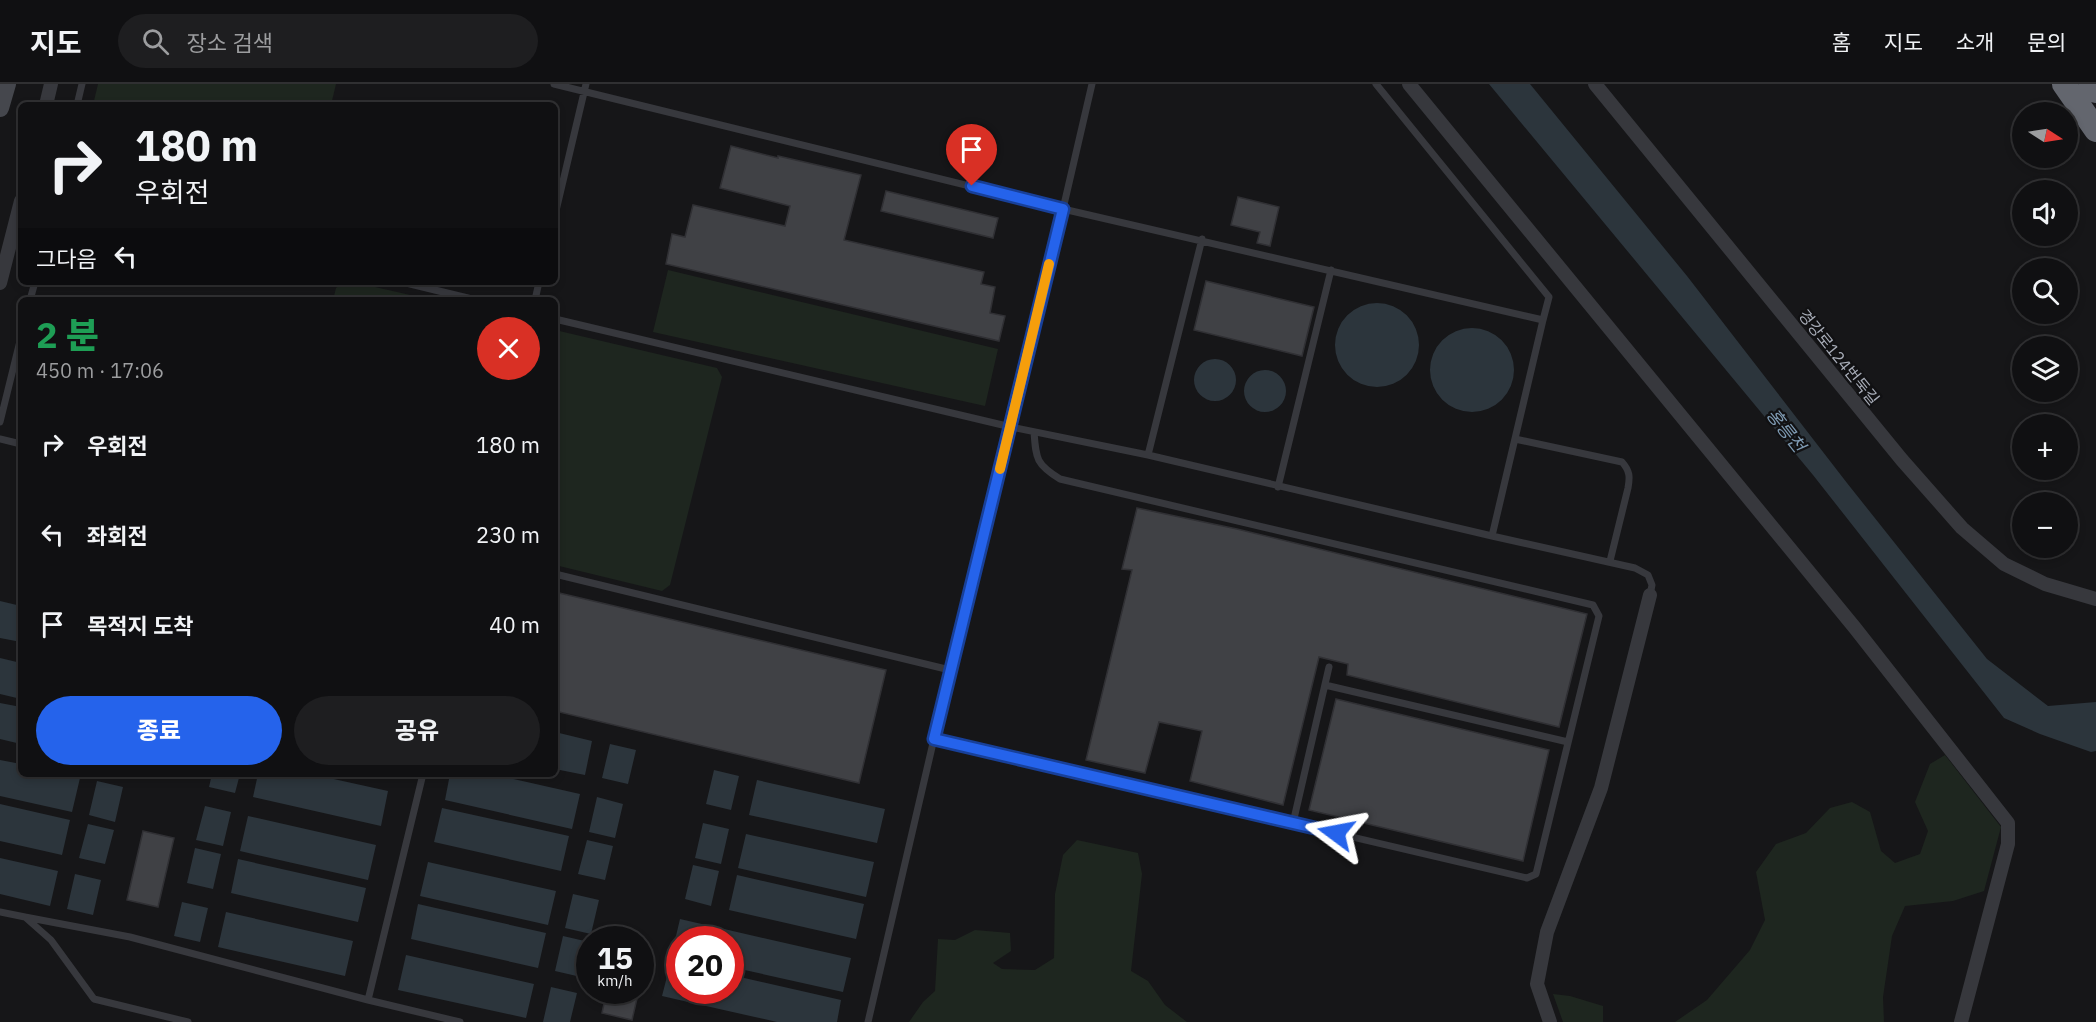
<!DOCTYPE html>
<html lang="ko">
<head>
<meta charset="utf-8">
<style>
	body { margin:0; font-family:"IBM Plex Sans","Noto Sans KR",sans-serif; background:#1e1e20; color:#f1f3f6; height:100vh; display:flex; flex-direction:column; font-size:22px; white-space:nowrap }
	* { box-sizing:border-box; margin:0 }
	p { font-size:20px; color:#9c9d9f }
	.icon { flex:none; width:33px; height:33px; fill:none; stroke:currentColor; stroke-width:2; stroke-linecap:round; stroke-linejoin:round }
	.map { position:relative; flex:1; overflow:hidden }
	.sheet { position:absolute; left:18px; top:213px; width:540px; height:480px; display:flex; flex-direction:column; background:#101012; border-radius:9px; box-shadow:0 3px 9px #0003,0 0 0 2px #303032 }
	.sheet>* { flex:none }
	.top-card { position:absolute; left:18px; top:18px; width:540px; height:183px; border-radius:9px; box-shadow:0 3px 9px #0003,0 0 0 2px #303032; background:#101012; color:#f1f3f6; overflow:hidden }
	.needle { width:39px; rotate:102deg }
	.fabs { position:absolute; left:2012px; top:18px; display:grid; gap:12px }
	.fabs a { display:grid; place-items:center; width:66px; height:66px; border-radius:50%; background:#101012; box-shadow:0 3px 9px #0003,0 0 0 2px #303032; font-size:30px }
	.speed { position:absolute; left:576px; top:842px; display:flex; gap:12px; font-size:30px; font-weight:700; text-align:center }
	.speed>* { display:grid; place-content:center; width:78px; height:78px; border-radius:50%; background:#101012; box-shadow:0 3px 9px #0003,0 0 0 2px #303032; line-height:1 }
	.speed small { font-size:15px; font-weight:400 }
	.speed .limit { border:9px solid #d22; background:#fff; color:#111 }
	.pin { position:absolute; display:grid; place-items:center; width:51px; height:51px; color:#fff; margin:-62px -26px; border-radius:50% 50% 50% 0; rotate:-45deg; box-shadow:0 0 6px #0007 }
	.pin .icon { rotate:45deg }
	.me { position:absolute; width:66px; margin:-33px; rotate:283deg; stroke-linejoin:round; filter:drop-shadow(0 0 4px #0008) }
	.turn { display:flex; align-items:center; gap:21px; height:126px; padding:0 18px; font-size:27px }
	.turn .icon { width:78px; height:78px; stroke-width:2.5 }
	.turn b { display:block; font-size:42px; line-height:51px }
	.then { display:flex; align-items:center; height:57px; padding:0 18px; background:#0003; gap:12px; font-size:22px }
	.round { display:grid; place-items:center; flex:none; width:63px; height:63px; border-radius:32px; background:#1e1e20 }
	.summary { display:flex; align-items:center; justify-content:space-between; height:102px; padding:0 18px }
	h1 { font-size:36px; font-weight:800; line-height:45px; color:#1e9e55 }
	.action { display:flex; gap:12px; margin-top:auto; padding:12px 18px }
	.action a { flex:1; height:69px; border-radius:36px; background:#2563eb; color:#fff; font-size:24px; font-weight:800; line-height:69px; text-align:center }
	.action a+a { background:#1e1e20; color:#f1f3f6 }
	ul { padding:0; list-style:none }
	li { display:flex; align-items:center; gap:18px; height:90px; padding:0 18px }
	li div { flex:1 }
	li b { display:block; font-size:22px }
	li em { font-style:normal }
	header { display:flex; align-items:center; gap:36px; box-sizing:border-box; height:84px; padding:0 30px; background:#101012; border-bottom:2px solid #303032 }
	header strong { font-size:28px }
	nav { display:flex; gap:33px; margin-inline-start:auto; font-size:21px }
	.search { width:420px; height:54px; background:#1e1e20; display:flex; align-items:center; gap:15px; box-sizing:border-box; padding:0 21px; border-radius:33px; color:#9c9d9f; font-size:22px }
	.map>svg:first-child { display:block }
	.green { fill:#1e261f }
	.water { fill:#2c353c }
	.building { fill:#404145; stroke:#303034; stroke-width:1.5 }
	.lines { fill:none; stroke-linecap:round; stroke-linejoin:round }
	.lane { stroke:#37383d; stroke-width:7 }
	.street { stroke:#37383d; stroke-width:14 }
	.secondary { stroke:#45474d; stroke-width:18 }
	.highway { stroke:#63666e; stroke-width:24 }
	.route-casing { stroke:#184099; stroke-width:15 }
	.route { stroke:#2563eb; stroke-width:10 }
	.slow { stroke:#f59e0b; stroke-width:10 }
	.labels { text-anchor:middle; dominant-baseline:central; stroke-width:4.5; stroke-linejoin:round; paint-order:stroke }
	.street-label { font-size:16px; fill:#a8adb8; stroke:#111113 }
	.water-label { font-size:18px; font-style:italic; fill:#7f9bb3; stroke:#111113 }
</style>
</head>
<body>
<header>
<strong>지도</strong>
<div class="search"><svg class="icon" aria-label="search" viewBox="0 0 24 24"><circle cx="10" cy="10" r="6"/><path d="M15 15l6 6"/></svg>장소 검색</div>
<nav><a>홈</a><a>지도</a><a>소개</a><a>문의</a></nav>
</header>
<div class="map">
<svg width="2096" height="938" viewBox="0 0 2096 938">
	<rect width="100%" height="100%" fill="#161618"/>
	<!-- green -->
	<path class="green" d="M98,0H336L331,21H93Z
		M668,186L998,265L985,322L653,248Z
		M344,198H353L432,216H333L336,204Z
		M555,246L717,284L722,293L670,501L662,507L555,481Z
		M1945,671L2001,743L1984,807L1953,817L1905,822L1892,852L1883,913L1884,938H1675L1707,916L1750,866L1765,836L1756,788L1776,760L1806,749L1830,724L1852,718L1870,728L1881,767L1895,779L1920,770L1928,747L1915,718L1930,680Z
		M1077,756L1138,769L1142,790L1131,887L1148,897L1165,921L1187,938H909L923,918L935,907L938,855L955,856L975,846L1010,849L1011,867L993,879L1002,885L1035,886L1054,874L1055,810L1063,771Z
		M1553,910L1570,912L1603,922V938H1563Z"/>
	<!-- water -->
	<path class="water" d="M1489,0H1530L1687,192L1847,399L1987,575L2048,622L2096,618V667L2091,668L2040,650L2004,634L1813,391Z
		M1335 261a42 42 0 1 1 84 0a42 42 0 1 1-84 0Z
		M1430 286a42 42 0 1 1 84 0a42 42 0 1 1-84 0Z
		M1194 296a21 21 0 1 1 42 0a21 21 0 1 1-42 0Z
		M1244 307a21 21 0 1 1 42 0a21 21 0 1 1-42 0Z
		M0,517L21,522V558L0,554Z
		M0,574L21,579V615L0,610Z
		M0,619L21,623V660L0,655Z
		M555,648L592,657L585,691L555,685Z
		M610,660L636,666L628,700L602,694Z
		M0,676L21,680V690H63L80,694L72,728L0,712Z
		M714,686L739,692L731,726L706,720Z
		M212,690H240L235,709L209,703Z
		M258,690H311L388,707L381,742L253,713Z
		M450,690H491L580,710L572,745L445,716Z
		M757,696L885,725L877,759L749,731Z
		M97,697L123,703L115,738L89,731Z
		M597,713L623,720L615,754L589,748Z
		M0,720L70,736L62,771L0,757Z
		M205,722L231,728L223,762L196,756Z
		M442,724L569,752L561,787L434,758Z
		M248,732L376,761L368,796L240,767Z
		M703,739L729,745L721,780L695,774Z
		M88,740L114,746L105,780L79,774Z
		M746,750L874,778L866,813L738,784Z
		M587,756L613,762L605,796L578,790Z
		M195,764L221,770L213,805L187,799Z
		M0,774L58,787L50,822L0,810Z
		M238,775L366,804L358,838L231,809Z
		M428,778L556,807L548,841L420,812Z
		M693,781L719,787L711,822L685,815Z
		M75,790L101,796L93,831L67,825Z
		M737,791L864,820L856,855L729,826Z
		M573,810L599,816L591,850L565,844Z
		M182,818L208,824L200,858L174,852Z
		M418,820L546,849L538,884L411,855Z
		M226,828L353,857L345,892L218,863Z
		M680,835L706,841L703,855H680L679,871L672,869Z
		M724,845L851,874L843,908L731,883L730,855H721Z
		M563,852L589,858L581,893L555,887Z
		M406,871L534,900L526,934L398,906Z
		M671,877L679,879L680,906H691L688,918L662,912Z
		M731,891L841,916L837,938H777L706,922L710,906H730Z
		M551,903L577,909L570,938H543Z"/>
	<!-- building -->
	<path class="building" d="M731,62L778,74V72L861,91L844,156L984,188L981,200L995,203L990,229L1005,232L999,257L666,180L672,150L685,153L693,121L785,142L790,122L720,104Z
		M886,107L998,134L993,154L881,127Z
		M1238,113L1279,123L1270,162L1257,159L1260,148L1231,141Z
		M1206,197L1314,223L1302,272L1194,246Z
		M1137,424L1237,445L1587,530L1559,643L1347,591L1348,580L1319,573L1283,721L1190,697L1202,647L1159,638L1145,689L1086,676L1132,486L1122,485Z
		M555,508L886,586L859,699L555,627Z
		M1336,615L1549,666L1523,777L1309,726Z
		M143,747L174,754L158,823L127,816Z
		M607,906H639L632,936L602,929Z"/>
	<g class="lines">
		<!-- lane -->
		<path class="lane" d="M554,0L1063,125L1092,0
			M77,21L82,0
			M555,131L586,0
			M402,198L476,216
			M30,216L35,198
			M535,216L539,198
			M555,235L1011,343L1148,371L1492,452L1543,236
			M0,338L21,253
			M0,355L21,360
			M1515,355L1622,378C1630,387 1630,393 1628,404L1610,477
			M1148,371L1202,155
			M1278,403L1331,186
			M1492,452L1635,484L1648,491L1652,501L1650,511
			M555,490L950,586
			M1325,601L1568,658
			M934,655L1527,794L1536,790L1599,532L1593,521L1060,395C1036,380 1036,375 1034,348
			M423,690L368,916L460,938
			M1293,739L1329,583
			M0,828L25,833L51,856L94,915L188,938
			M25,833L130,853L368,916
			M868,938L950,586L1063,125L1543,236L1549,213L1376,0"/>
		<!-- street -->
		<path class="street" d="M1409,0L1855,544L2008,739V760L1961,938
			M1595,0L1902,376L1962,444L2004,480L2045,500L2096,515
			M46,21L51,0
			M0,199L21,117
			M1550,938L1537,900L1547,848L1601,704L1650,511"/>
		<!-- secondary -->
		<path class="secondary" d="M0,24L7,0"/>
		<!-- highway -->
		<path class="highway" d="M2064,0L2096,46
			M2091,0L2096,7"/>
	</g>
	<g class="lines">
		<defs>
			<path id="route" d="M972,102L1063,125L934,655L1336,749"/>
		</defs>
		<!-- route casing -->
		<use href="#route" class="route-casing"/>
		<!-- route -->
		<use href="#route" class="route"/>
		<!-- slow -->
		<path class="slow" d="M1000,385L1049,180"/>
	</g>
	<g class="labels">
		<!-- street labels -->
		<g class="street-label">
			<text transform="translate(1839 273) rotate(51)">경강로124번둑길</text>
		</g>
		<!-- water labels -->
		<g class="water-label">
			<text transform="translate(1786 346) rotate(52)">홍릉천</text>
		</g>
	</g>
</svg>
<div class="fabs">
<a><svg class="needle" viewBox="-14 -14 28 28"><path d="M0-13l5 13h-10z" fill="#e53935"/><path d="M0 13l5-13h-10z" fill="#9c9d9f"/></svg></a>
<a><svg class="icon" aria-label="sound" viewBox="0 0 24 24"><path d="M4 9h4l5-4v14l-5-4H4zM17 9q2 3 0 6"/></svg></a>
<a><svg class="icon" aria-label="search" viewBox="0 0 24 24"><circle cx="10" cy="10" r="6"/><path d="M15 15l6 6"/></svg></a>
<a><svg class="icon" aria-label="layers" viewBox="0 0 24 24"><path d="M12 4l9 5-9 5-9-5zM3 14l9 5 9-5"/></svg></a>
<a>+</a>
<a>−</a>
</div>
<div class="speed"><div>15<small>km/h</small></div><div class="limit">20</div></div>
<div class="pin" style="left:972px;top:102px;background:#d93025"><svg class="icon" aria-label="arrive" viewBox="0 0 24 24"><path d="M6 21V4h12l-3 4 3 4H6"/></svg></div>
<svg class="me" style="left:1336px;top:749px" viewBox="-20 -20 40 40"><path d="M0-17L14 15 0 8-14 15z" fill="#2563eb" stroke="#fff" stroke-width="4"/></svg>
<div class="top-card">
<div class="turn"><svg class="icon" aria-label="right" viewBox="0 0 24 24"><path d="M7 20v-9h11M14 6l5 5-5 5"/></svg><div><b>180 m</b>우회전</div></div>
<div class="then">그다음<svg class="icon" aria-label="left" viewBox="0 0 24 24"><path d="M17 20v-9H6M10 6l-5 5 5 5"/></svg></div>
</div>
<section class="sheet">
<div class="summary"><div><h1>2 분</h1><p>450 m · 17:06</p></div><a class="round" style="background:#d93025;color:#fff"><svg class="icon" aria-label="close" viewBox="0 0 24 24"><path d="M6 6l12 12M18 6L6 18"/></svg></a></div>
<ul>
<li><svg class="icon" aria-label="right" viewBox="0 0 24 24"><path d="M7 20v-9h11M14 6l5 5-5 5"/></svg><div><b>우회전</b></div><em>180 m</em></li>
<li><svg class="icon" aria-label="left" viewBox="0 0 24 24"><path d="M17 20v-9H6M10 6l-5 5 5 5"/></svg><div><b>좌회전</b></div><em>230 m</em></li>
<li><svg class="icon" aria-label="arrive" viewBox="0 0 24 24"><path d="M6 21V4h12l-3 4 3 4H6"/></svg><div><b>목적지 도착</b></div><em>40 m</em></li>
</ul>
<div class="action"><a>종료</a><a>공유</a></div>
</section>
</div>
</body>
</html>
